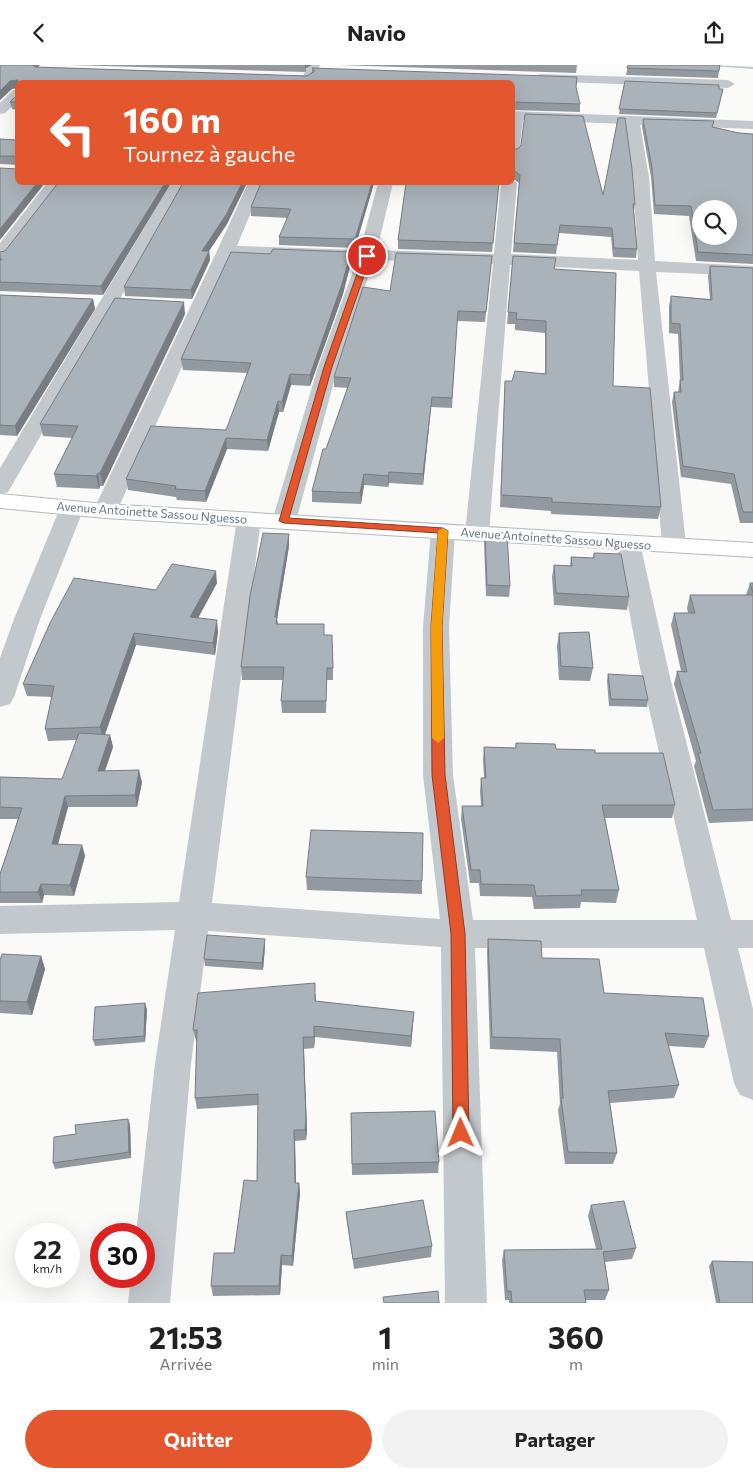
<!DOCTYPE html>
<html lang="fr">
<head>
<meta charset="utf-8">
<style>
	body { margin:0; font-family:Commissioner,sans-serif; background:#f2f2f2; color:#222; height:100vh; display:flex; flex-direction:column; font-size:19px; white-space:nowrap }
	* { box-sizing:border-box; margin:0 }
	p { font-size:16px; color:#767676 }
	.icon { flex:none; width:28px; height:28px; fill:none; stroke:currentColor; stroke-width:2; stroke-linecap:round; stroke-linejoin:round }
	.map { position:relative; height:1238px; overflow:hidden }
	.drawer { display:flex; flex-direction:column; background:#fff; flex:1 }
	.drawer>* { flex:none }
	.banner { position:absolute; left:15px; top:15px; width:500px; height:105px; border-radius:8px; box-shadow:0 5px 20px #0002; background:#e4572e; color:#fff; overflow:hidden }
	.tools { position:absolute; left:692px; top:135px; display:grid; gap:10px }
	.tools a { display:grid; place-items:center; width:45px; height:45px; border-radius:50%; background:#fff; box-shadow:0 5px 20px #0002; font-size:25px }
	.speed { position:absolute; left:15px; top:1158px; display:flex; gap:10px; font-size:25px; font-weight:700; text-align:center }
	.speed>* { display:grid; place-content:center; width:65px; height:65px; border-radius:50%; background:#fff; box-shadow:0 5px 20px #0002; line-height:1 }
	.speed small { font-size:12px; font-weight:400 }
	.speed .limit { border:8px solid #d22; background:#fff; color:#111 }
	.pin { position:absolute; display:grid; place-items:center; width:42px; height:42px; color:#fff; margin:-21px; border:2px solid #fff; border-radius:50%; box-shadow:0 1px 5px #0007 }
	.me { position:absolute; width:55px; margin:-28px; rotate:359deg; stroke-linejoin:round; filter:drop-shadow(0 0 4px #0008) }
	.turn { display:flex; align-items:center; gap:18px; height:105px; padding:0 25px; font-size:22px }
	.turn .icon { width:65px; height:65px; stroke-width:2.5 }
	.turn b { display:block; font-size:35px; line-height:42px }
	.eta { display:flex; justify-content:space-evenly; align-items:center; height:85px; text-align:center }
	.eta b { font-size:30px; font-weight:700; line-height:35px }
	.cta { display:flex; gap:10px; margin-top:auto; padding:10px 25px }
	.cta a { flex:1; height:58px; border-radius:30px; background:#e4572e; color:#fff; font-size:20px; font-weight:700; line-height:58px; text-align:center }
	.cta a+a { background:#f2f2f2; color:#222 }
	header { display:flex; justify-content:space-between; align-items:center; height:65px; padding:0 25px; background:#fff; font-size:22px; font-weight:700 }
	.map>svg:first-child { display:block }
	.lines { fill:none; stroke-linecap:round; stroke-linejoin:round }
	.stream { fill:#bbc7cb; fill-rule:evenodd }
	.secondary-casing { stroke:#b3babf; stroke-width:2 }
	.street { fill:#c3c8cc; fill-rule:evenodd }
	.secondary { fill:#fff; fill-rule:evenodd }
	.wall { fill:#929a9f }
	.shaded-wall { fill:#777d82 }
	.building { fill:#aab3b9; stroke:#777d82; fill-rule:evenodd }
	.route { fill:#e4572e; stroke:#94391e }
	.slow { fill:#f59e0b }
	.labels { text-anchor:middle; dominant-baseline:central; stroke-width:5; stroke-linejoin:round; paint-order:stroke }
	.street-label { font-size:12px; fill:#657683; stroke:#fff }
</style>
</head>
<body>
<header><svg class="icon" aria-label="back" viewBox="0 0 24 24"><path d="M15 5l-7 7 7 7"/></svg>Navio<svg class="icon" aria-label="share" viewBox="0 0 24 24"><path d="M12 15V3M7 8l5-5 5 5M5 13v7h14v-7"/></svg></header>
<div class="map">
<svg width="753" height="1238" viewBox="0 0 753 1238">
	<rect width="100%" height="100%" fill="#fafaf8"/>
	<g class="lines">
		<!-- stream -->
		<path class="stream" d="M712,0L753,2V4L714,1Z"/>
		<defs>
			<path id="secondary" d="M0,429L105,439L753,478V492L105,453L0,443Z"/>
		</defs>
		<!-- secondary casing -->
		<use href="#secondary" class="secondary-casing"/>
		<!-- street -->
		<path class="street" d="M308,0H320L313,18H300Z
			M540,9L728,15L735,19L728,23L535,16L534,13Z
			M18,24V36L5,48L0,49V38L13,25Z
			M512,46L753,56V64L640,60L649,112L655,196L753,201V211L656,207L686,479L683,484L674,486L665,484L662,479L639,206L510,200L489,468L485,473L477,475L469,473L465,468L493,199L374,195L338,302L296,456L292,461L284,463L276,461L272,456L318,302L357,195L232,191L117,446L113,451L105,453L97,451L93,446L217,186L248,118H263L237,181L360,185L378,118H393L377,185L494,189L501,118H512V114L517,118L511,189L638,195L633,112L626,59L523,55L519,87L517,90L512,91Z
			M47,118H63L6,194L0,195V178Z
			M171,118H187L11,422L8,427L0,429V403Z
			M72,436L80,438L84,443L40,554L14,632L10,639L0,642V593L14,554L60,443L64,438Z
			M249,447L257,449L261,454L212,838L440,854L423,710V562L431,466L435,461L443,459L451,461L455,466L449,562L453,710L473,855H697L641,608L616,478L619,473L628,471L637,473L640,478L669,608L731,855H753V883H738L753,944V1035L740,1030L734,1018L704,883H475L487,1238H445L441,882L208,866L191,999L170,1238H128L131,1211H144V1169H136L155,999L175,865L0,869V841L179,837L237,454L241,449Z"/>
		<!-- secondary -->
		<use href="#secondary" class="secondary"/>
	</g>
	<!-- wall -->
	<path class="wall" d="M0,0H40L37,2L307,11L312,8V3L576,22L580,39V47L512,45V18H18L0,35Z
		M70,0H312L306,3V7Z
		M339,0H577L576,8Z
		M628,0L719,6L718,13L626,10Z
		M625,16L719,24H723L716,53L619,49Z
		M18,29V45L12,44L10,37Z
		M643,54L713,62L739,68L753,69V199L696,196L689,151L654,149L651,112L642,62Z
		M0,74L18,75V100L0,99Z
		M512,84L603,130L635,139L634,146L637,184L636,193L613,192L611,172L559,168L556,189L513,187L519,118L512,113Z
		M171,118L103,230L0,226V187L5,186Z
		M183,118H247L227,159L209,186L210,195L192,234L125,231L124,222Z
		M261,118H374L355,183L279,180V172L288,153L251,151V142Z
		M406,118H501H499L492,187L398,184V175Z
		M351,187V197L343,229L310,321L291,320L283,347H279L268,386L227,384L206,437L177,435L176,432L128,425L126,414L226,365L248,308L183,305L181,294L270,189Z
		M492,191L485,257L457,256L452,343L431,342L423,420L389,418L388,422L364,420L361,439L312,437V426L326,384L348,323L334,322V312L390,226Z
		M513,191L554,204L613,321L661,442L658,454L551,449V446L500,442L505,316H512L545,308V268L515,265V259H507Z
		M710,201L753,203V458H740L731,419L681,412L672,337L674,327H678L680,315L678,269L669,268V241L671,231L710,234L708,211Z
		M0,230L93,234L95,244L17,371L0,370Z
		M185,249L103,421H100L99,424L57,422L54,409L72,373L43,371L40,359Z
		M485,467L510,521L509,532L486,531L484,478Z
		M289,481L277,554L278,559L325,570L333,582V615H327L326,648H282L281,636L283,615H242L241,602Z
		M594,488L629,532L627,545L554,540L552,512L554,500L570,501L571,492L593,493Z
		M217,518L198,553L218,567L215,590L136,580L105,670H110L113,682L105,706L142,717L137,742H68L58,779L82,780L85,791L74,831L44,830L42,838H0V809L18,754H0V712L62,714L77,675L48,676L45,664L52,632L27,631L23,619L156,525Z
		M750,518H753V756L709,758L694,701L696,696L674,619L677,606H681L671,560L674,548H688L687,543L690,530H746Z
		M559,568L593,603L590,616L559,615L557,581Z
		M608,609L648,635L647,642L609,641L607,616Z
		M516,678L556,684L595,688L675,740L672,753H605L619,825L616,838L581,837L580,843L534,844L532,832L480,831L479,818H470L461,754L462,741H481L480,726L481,713H484L483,695L484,682L515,683Z
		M306,812L422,816V829L307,825Z
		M488,874L542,893L604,928L709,971L704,983L668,981L679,1020L674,1033L610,1038L617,1088L613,1099H565L558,1045L560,1039L557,987L490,984L487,887Z
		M265,881L263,905L205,901L204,894Z
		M41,891L45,904L32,950L0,948V895Z
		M316,929V936L414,947L411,982L315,972L314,983L304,984L307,1065L306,1075L295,1076L296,1118H299L300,1128L293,1201L282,1200L280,1230L213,1231L211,1221L234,1188L257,1116L258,1040L197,1044L195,1033L197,976H196L193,965Z
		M145,938L147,945L145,977L95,981L93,975Z
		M351,1048L439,1097L438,1108L352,1110Z
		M128,1054L130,1060L131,1093L55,1104L53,1098L76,1069Z
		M591,1140L636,1183L632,1194L605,1197L609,1225L605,1235H585L586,1238H509V1235H505L502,1195L504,1185L596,1184L588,1151Z
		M346,1147L432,1181L431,1192L354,1204L347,1158Z
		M712,1196L753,1238H716L709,1201Z"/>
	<!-- shaded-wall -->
	<path class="shaded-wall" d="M32,0H40L33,6Z
		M305,0H312L306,3V7Z
		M18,15V23L12,24L0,35V26L10,16Z
		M37,118H45L0,175V164Z
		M165,118H171L103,230L101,221Z
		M242,118H247L227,159L203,195L202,186Z
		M372,118H374L355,183V174Z
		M209,186L210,195L192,234L191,225Z
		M351,187V197L343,229L310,321V310Z
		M93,234L95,244L17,371L15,361Z
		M184,237L185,249L103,421L100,408Z
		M290,309L291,320L283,347L282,337Z
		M432,332L431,342L423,420V409Z
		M278,336L279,347L268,386L267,375Z
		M226,373L227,384L206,437L205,426Z
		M389,407V418L388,422V411Z
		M98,408L100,421L99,424L96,411Z
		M364,409V420L361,439L360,428Z
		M289,469V481L277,554L278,564L275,552Z
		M216,506L217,518L192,564L190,552Z
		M217,555L218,567L215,590L213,578Z
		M134,568L136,580L103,674L100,662Z
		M110,670L113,682L101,717L98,706Z
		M139,705L142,717L137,742L135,730Z
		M65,731L68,742L55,790L52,779Z
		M82,780L85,791L74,831L70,820Z
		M41,819L44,830L42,838L38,827Z
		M265,874V881L263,905L262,898Z
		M41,891L45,904L32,950L27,937Z
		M145,938L147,945L145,977L144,971Z
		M414,947L413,959L411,982V971Z
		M314,961L315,972L314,983Z
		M303,972L307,1065L306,1075L305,1065Z
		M128,1054L130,1060L131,1093L129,1087Z
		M294,1065L295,1076L296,1128L295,1118Z
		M299,1118L300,1128L293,1201L292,1191Z
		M281,1190L282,1200L280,1230L279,1221Z"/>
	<!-- building -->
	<path class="building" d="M0,0H33L35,2L307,11L315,6L312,3L577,12L576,22L580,39L512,37V18H18V15L10,16L0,26Z
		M628,0H720L719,6L627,3Z
		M625,16L719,20V24H723L717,48L619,44Z
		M18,29V37H10Z
		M525,49L583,51L603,130L618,53H625L632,104L635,139H633L637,184L614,183L612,163L560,160L557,180L514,178L520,110L512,104V84H518L521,80Z
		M643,54L714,56L712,62L739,68L753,69V190L698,187L691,141L655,140L652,103ZM701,144H729V171H701Z
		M0,74L18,75V91H0Z
		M0,103L18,104V118H37L0,164Z
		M58,118H165L101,221L0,217V196L2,194H0V187L5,186Z
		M183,118H242L226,150L202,186H209L191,225L124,222Z
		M261,118H372L355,174L279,172L291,144L251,142Z
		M406,118H499L493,178L398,175Z
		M273,184L351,187L342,219L310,310L290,309L282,337L278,336L267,375L226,373L205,426L175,424L176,421L126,414L151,361L226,365L251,298L181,294L231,187L270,189Z
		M396,188L492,191L486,247L458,246L452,333L432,332L423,409L389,407L388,411L364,409L360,428L312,426L323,384H326L351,313L334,312L363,222L390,226Z
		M513,191L556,193L554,204L616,208L613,321L650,323L661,442L552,437V433L501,430L505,316H512L515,306L546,309V256L516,254L517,248L508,247Z
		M710,201L753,203V447H743L734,409L683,401L674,327H681L680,315H683L680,259L671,258V231L712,235Z
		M0,230L93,234L15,361L0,360Z
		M115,233L184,237L100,408H98L96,411L54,409L78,361L40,359Z
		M485,467L507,468L510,521L487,520Z
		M263,468L289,469L275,552H277L276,559H324V570H332L333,603H327L326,636H281L284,602H241L250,531Z
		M594,488L621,489L629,532L556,528L554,500L572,501L571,492L594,493Z
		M172,499L216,506L190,552L217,555L213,578L134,568L100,662L45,664L54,621L23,619L50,558L74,513L156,525Z
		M750,518H753V528Z
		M690,530H753V744L713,745L698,688H701L677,606L687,607L674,548H695Z
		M589,567L593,603L561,601L559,568Z
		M608,609L643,611L648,635L611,634Z
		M79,668L110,670L98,706L139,705L135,730L65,731L52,779L82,780L70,820L41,819L38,827H0V809L22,743L0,742V712L62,714Z
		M516,678L555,679L556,684L595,685V688H663L675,740H602L619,825H581L582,830L536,831L534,820L481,819L480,805H471L462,741H483L481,713H486L484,682L516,683Z
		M311,765L423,768L422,816L306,812Z
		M207,870L265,874L262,898L204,894Z
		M488,874L541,876L542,893L599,894L604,928L703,933L709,971L665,968L679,1020L608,1026L617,1088L568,1087L561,1033H563L560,974L492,972Z
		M2,889L41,891L27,937L0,936V895Z
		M315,918V936L414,947L411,971L314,961V972H303L306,1054L305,1065H294L295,1118H299L292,1191L281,1190L279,1221H211L214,1188H234L244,1115L257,1116L258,1029L195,1033L197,965H193L198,928Z
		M145,938L144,971L93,975L95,942Z
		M435,1046L439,1097L352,1099L351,1048Z
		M128,1054L129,1087L53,1098L54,1072L76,1069L75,1060Z
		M423,1135L432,1181L353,1194L346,1147Z
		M624,1136L636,1183L603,1187L609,1225H584L586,1238H512L511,1226H507L504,1185L602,1184L591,1140Z
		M712,1196L753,1197V1238H720Z
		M438,1226L439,1238H384L383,1232Z"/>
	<!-- route -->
	<path class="route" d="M364,189L371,191L332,302L289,453L443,463L448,466L442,562L445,710L465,869L469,1068L467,1073L461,1075L456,1073L453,1068L451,869L432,710L431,562L438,468L284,458L279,456L324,302Z"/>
	<!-- slow -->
	<path class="slow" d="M443,463L448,466L442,562L444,673L438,678L432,673L431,562L438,466Z"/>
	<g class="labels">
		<!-- street labels -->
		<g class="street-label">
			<text transform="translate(152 447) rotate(4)">Avenue Antoinette Sassou Nguesso</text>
			<text transform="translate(556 473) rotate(4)">Avenue Antoinette Sassou Nguesso</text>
		</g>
	</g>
</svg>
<div class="tools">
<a><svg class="icon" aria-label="search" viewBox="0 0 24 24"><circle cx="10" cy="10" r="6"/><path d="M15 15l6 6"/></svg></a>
</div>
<div class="speed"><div>22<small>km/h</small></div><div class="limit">30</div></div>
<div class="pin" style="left:367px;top:191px;background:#d93025"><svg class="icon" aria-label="arrive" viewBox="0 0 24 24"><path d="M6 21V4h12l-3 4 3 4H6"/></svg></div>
<svg class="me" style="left:461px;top:1068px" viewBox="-20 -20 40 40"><path d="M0-17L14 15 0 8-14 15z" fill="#e4572e" stroke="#fff" stroke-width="4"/></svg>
<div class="banner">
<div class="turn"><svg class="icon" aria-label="left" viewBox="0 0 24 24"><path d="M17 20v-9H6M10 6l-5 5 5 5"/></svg><div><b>160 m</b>Tournez à gauche</div></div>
</div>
</div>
<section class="drawer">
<div class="eta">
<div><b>21:53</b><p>Arrivée</p></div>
<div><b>1</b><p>min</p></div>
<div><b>360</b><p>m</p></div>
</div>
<div class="cta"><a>Quitter</a><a>Partager</a></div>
</section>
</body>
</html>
